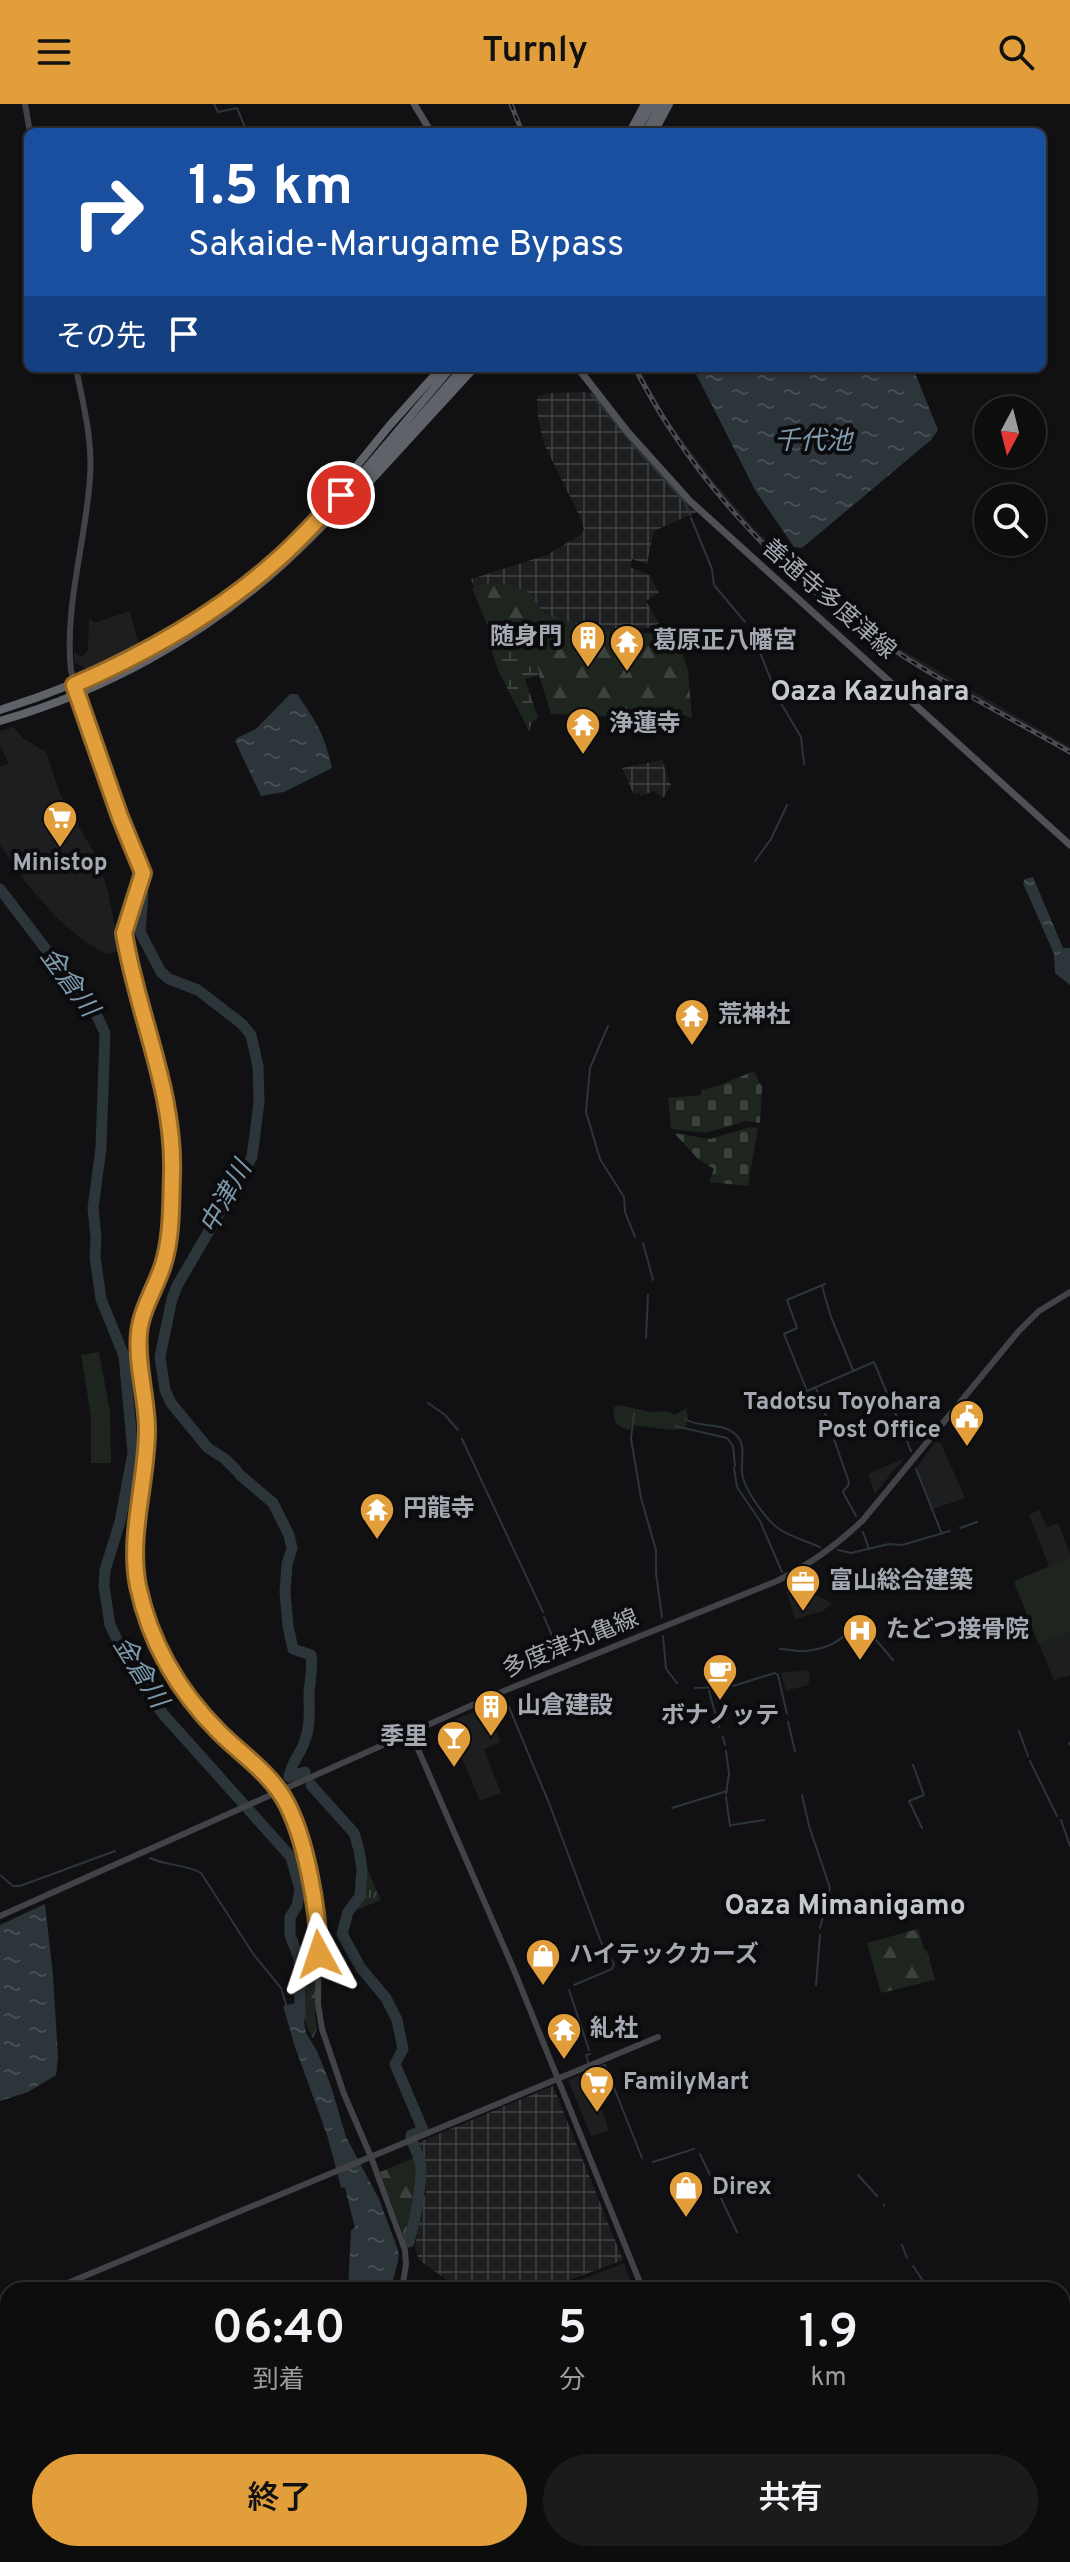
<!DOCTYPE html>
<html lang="ja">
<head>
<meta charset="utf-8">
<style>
	body { margin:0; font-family:Overpass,"Noto Sans JP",sans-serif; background:#1b1b1c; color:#f1f3f6; height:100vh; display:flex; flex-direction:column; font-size:30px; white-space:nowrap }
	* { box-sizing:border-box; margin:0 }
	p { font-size:26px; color:#9a9c9e }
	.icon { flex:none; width:44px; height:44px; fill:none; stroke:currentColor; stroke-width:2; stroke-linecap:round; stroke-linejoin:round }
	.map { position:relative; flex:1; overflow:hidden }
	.sheet { position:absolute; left:0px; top:2178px; width:1070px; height:280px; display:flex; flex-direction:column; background:#0d0d0e; border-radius:24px 24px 0 0; box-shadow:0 2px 6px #0004,0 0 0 2px #2d2d2e }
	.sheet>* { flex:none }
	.guide { position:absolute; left:24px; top:24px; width:1022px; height:244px; border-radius:12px; box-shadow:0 2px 6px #0004,0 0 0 2px #2d2d2e; background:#1a4fa0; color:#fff; overflow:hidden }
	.needle { width:52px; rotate:187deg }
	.buttons { position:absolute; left:974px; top:292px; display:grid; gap:16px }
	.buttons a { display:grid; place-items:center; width:72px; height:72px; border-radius:50%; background:#0d0d0e; box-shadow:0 2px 6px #0004,0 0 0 2px #2d2d2e; font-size:40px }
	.pin { position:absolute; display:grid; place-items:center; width:68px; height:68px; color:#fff; margin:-34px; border:4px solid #fff; border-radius:50%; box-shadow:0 2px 8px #0007 }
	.me { position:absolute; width:88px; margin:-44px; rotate:355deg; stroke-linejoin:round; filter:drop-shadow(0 0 6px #0008) }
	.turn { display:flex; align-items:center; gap:28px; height:168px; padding:0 32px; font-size:36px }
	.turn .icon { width:104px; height:104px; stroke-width:2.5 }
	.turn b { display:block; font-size:56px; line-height:68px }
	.then { display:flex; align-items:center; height:76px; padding:0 32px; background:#0003; gap:16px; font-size:30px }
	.eta { display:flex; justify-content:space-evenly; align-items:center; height:136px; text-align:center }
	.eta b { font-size:48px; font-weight:600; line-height:56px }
	.primary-button { display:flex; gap:16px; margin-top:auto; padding:16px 32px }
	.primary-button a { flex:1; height:92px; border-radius:48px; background:#e29e3a; color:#111; font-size:32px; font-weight:600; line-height:92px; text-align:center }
	.primary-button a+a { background:#1b1b1c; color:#f1f3f6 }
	header { display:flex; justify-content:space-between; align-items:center; height:104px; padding:0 32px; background:#e29e3a; color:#111; font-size:36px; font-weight:600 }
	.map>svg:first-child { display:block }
	.built { fill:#1d1e20 }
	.industrial { fill:url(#industrial-grid) }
	.grass { fill:url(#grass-tufts) }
	.forest { fill:url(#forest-firs) }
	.wetland { fill:url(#wetland-marsh) }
	.cemetery { fill:url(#cemetery-stones) }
	.park { fill:#1e251e }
	.water { fill:url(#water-ripples) }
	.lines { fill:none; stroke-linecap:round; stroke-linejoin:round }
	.stream { stroke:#2c353a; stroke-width:2 }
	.river { stroke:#2c353a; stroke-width:11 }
	.secondary { stroke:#414347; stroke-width:6 }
	.primary { stroke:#4f5156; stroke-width:7 }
	.highway { stroke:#5f6268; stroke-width:8 }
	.rail-casing { stroke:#4a4c50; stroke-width:5 }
	.rail { stroke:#0c0c0e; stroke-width:2; stroke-dasharray:6; stroke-linecap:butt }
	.route-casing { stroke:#936726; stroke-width:20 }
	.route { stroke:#e29e3a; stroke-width:14 }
	.labels { text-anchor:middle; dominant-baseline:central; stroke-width:8; stroke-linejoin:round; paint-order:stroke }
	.street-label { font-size:24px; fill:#a4a9b2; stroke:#0c0c0e }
	.poi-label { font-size:24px; font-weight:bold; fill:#a4a9b2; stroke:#0c0c0e; text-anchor:start }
	.water-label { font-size:26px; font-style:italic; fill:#7d99ab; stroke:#0c0c0e }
	.quarter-label { font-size:28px; font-weight:bold; fill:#c4c8cf; stroke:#0c0c0e }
</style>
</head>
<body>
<header><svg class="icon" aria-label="menu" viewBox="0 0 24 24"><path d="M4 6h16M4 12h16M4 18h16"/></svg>Turnly<svg class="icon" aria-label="search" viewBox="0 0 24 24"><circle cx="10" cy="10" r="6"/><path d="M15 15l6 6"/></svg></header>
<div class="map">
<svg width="1070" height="2458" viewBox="0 0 1070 2458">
	<defs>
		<pattern id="industrial-grid" width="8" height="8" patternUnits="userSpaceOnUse" patternTransform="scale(2)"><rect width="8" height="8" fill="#1d1e20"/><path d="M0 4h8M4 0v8" fill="none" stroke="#3b3c3e"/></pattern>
		<pattern id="grass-tufts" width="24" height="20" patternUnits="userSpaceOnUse" patternTransform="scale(2)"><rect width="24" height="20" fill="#1e251e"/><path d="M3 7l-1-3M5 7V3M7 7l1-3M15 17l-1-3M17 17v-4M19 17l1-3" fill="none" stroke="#3c423c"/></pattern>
		<pattern id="forest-firs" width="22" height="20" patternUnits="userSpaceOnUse" patternTransform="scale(2)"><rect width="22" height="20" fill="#1e251e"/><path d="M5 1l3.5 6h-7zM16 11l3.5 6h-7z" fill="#3c423c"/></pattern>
		<pattern id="wetland-marsh" width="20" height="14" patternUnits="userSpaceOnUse" patternTransform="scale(2)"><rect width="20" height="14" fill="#1e251e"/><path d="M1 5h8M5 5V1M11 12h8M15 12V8" fill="none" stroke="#3c423c"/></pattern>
		<pattern id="cemetery-stones" width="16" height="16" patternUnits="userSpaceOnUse" patternTransform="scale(2)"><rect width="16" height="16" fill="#1e251e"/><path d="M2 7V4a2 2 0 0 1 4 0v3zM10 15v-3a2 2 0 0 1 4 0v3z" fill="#3c423c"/></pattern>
		<pattern id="water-ripples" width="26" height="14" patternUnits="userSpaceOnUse" patternTransform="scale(2)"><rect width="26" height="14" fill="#2c353a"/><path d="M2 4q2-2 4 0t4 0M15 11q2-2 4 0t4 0" fill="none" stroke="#484f54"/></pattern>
	</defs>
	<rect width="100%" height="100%" fill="#111113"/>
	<!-- built -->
	<path class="built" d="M632,264H639L665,312L710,373L751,421L797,467L838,503L878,532L1070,643V651L918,565L874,537L791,472L704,377L659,314Z
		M130,507L139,542L89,566L74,558V548L82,553L88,546L89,514L94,519Z
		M13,623L24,635L46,648L60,690L97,754L107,784L120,847L106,850L85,838L58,815L26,779L0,741V662L9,660L0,641V627Z
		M935,1338L941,1339L965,1394L933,1405L916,1365Z
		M905,1354L890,1371L875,1390L868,1370Z
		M1039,1406L1047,1423L1058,1419L1070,1450V1571L1054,1576L1014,1479L1049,1462L1029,1411Z
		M792,1478L801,1485L805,1495L815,1491L832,1499L823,1507L795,1515L785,1482Z
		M808,1566L810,1573L808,1581L786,1587L781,1569Z
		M486,1603L501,1638L484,1645L501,1689L480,1697L447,1619Z
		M588,1968L609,2026L591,2032L568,1976Z
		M624,2159L634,2186H553L588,2173Z
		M758,2450H891L892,2454L887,2455L888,2458H761Z"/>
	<!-- industrial -->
	<path class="industrial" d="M586,288L590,290L593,288L641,348L697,408L656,426L653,430L647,460L632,455L630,463L649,471L659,489L646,497L661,523L629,525L555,540L533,526L495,539L471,475L547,451L580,431L584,426L581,415L544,340L538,315L537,294L540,291L552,289Z
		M662,656L671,682L663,694L654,687L641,692L639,689L634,691L622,664Z
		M553,1982L623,2156L543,2186H461L419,2156L415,2144L421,2100L426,2089L425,2058L417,2039Z"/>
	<!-- grass -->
	<path class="grass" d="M364,1766L368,1767L381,1796L356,1806H352L361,1791Z"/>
	<!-- forest -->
	<path class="forest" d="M492,479L510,481L527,487L545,510L563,516L622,531L648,529L677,533L688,566L692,614L661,603L604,612L551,610L539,571L533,532L494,538L472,484Z
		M918,1825L924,1845L927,1847L935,1876L881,1889L867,1839Z
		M314,1829L317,1873L315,1913L317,1925L313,1934C301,1919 298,1871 303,1853C305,1845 311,1837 314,1829Z
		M416,2053L419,2078L409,2135L406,2138L380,2068Z"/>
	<!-- wetland -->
	<path class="wetland" d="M533,532L539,571L525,575L538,614L532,618L529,627L498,566L491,545Z"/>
	<!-- cemetery -->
	<path class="cemetery" d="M754,967L762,983L760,1019L746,1017L706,1029L671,1025L668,994L701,991V986L720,981Z
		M750,1023L758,1024L748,1082L709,1078L714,1065L698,1055L674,1029L710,1035Z"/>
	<!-- park -->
	<path class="park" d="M99,1248L110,1307L111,1359H91V1313L81,1251Z
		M618,1301L651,1308L667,1307L675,1311L686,1304L688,1313L686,1325L670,1326L632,1321L630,1326C615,1322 615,1319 613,1304Z
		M1070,1454V1528L1038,1539L1014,1477Z"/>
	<!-- water -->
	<path class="water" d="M693,264H913L938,326L931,336L802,444L794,443L755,386Z
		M290,590H297C317,619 324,629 332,664L284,688L261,692L235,637L237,634L256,625Z
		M1033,773L1063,844H1070V881L1055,869L1054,850L1023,779L1025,775Z
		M45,1800L53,1871L58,1953L56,1971L28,1988L0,1997V1821Z
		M301,1898L306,1929L317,1947L331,1982L346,2033L379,2095L398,2146C401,2156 392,2174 391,2186H348L351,2126L355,2124L345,2084L341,2083L327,2031L295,1943L283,1902Z"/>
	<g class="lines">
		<!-- stream -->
		<path class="stream" d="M214,0L218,8L237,4L247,28
			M591,290L644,353L685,398L690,411
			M691,414L712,465L714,481L745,518
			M751,526L779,596L801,633L804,660
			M755,757L771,735L787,701
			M608,922L590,964L586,1008L600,1055L624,1093L625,1108L635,1133
			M643,1139L653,1176
			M825,1180L787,1196L797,1224L784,1230L807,1287L874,1258L911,1347
			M822,1182L831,1213L853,1266
			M646,1234L648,1191
			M816,1284L849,1378L848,1382L843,1387L844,1390L856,1412
			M428,1299L445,1311L458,1326
			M634,1309L631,1335L641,1394L656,1446V1469L662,1513
			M685,1315C700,1325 724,1317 737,1332C746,1341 741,1356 742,1368C743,1384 766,1416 779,1425C791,1433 806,1437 820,1443
			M675,1322L727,1334L733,1342L735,1362
			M462,1335L543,1508
			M734,1364L737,1383L760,1417L782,1468
			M916,1365L942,1430
			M960,1424L977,1418
			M863,1428L869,1445
			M838,1446L851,1449L889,1440L902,1441L950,1427
			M544,1513L557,1543
			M859,1521L871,1530L893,1556
			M663,1532L666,1565L677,1579
			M780,1545C789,1545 798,1548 806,1547C827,1545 845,1536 855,1518
			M733,1582L775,1569L778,1571L787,1610
			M695,1584L728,1583
			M709,1587L719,1623
			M508,1601L549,1699L601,1838L614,1860L612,1865L574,1881
			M788,1618L795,1647
			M1019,1627L1028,1652
			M723,1633L725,1641
			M1069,1639L1070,1641
			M1030,1657L1057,1712
			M913,1661L924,1691L909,1697L922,1724
			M726,1690L729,1670L726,1647
			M802,1691L809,1722L830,1784L820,1824
			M726,1693L730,1722
			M672,1704L727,1687
			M1061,1716L1070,1742
			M732,1721L764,1716
			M150,1754C166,1762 186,1760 201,1769L254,1851L281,1884L287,1903
			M0,1771L13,1782H20L115,1747
			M816,1881L820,1831
			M569,1886L589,1946
			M588,1958L586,1951L590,1950
			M592,1965L605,1961L642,2054
			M700,2050L737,2128
			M653,2058L694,2045
			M858,2071L877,2092
			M884,2101V2102
			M902,2141L907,2154
			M913,2162L929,2186"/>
		<!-- river -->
		<path class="river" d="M0,785L97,912L105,929L101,1044L93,1104L96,1134L95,1153L101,1195L124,1252L133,1349L120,1418L105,1466L104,1482L110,1521L131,1565L163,1610L291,1753L300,1786L297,1802L290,1813V1831L299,1854L300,1913
			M143,790L140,828L161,868L169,875L198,886L242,920L251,931L258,962L259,998L252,1053L177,1182L172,1195L160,1253L165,1286L171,1299L208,1344L225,1355L237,1367
			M240,1371L273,1399L289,1431L292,1444L287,1460L285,1488L288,1522L293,1545L311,1551C313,1564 310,1576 309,1589C309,1606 311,1622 304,1639C299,1653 292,1656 289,1673L305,1668
			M311,1681L354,1729L359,1746L362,1765L360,1792L348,1808L342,1830L358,1859
			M360,1863L386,1894L397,1916L403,1945L395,1960L423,2026L411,2031V2033
			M409,2138C414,2120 424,2074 420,2058C419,2052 415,2045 413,2039"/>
		<!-- secondary -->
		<path class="secondary" d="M25,0L30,28
			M76,264C83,300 93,336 90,373C86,437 64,503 71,567L121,717L142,764V774L125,820L124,829L159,963L172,1059L167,1148L139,1229L147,1324L135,1456C141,1521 172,1579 217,1626C235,1646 256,1663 275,1683L282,1692L295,1716L302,1742L319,1836L318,1900L322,1925L344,1990L371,2053L405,2146L406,2160L402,2186
			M411,1629L514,1866L643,2186
			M0,1812L506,1586L777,1477C809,1461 837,1441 863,1416L1018,1228L1039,1207L1070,1188
			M51,2186L658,1933
			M0,2206L8,2203
			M402,2450L404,2458
			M750,2450L753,2458"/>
		<!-- primary -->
		<path class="primary" d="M414,0L431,28
			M578,264L627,327L690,397L1070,741"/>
		<!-- highway -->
		<path class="highway" d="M630,28L645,0
			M636,28L652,0
			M646,28L661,0
			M654,28L669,0
			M333,391L390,321L441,264
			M342,408L474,264
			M0,606C101,574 195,527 276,457C341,400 395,329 451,264
			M0,617C104,587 201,534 281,462C347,402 404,331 463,264"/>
		<defs>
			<path id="rail" d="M511,0L522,28
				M635,264C690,371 776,466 876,534C937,576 1005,611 1070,648"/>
		</defs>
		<!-- rail casing -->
		<use href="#rail" class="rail-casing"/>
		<!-- rail -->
		<use href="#rail" class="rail"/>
	</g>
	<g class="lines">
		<defs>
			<path id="route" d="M319,1850C318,1805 306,1731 283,1693C267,1667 240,1649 219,1628C179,1588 150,1538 138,1482C128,1431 147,1377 147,1326C147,1294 136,1261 139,1229C141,1206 156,1183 163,1161C172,1133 171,1100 172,1071C175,987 137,910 124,829L143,769L120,713L74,581C147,549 217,510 277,456C300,436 320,413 341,391"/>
		</defs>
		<!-- route casing -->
		<use href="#route" class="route-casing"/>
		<!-- route -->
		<use href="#route" class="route"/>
	</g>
	<!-- icons -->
	<defs>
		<symbol id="building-pin" viewBox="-11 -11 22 30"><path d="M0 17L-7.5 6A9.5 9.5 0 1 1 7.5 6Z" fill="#e29e3a" stroke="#0c0c0e"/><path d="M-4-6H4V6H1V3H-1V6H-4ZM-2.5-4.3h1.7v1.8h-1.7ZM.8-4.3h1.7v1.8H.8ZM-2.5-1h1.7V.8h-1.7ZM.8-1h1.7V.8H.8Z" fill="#fff"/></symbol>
		<symbol id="temple-pin" viewBox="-11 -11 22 30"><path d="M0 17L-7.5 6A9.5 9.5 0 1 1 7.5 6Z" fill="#e29e3a" stroke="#0c0c0e"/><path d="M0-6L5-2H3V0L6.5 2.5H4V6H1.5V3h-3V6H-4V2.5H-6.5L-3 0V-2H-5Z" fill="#fff"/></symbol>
		<symbol id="supermarket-pin" viewBox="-11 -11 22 30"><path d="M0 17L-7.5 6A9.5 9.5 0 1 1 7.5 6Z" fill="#e29e3a" stroke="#0c0c0e"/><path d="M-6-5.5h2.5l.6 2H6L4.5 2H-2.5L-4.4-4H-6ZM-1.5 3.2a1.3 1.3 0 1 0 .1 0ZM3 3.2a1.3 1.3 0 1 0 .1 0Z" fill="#fff"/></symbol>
		<symbol id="civic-pin" viewBox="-11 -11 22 30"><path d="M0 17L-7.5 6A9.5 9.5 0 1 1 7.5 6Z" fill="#e29e3a" stroke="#0c0c0e"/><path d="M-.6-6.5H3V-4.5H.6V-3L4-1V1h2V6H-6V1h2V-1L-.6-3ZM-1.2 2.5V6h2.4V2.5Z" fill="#fff"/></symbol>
		<symbol id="office-pin" viewBox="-11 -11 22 30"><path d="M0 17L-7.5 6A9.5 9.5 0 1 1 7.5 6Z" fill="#e29e3a" stroke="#0c0c0e"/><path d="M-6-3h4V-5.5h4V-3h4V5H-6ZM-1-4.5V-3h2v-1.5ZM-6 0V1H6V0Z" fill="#fff"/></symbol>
		<symbol id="hospital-pin" viewBox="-11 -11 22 30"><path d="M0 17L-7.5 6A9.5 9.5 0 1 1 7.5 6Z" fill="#e29e3a" stroke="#0c0c0e"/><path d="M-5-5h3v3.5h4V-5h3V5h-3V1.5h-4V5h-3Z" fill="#fff"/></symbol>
		<symbol id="cafe-pin" viewBox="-11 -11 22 30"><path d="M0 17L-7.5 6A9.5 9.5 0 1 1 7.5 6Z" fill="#e29e3a" stroke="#0c0c0e"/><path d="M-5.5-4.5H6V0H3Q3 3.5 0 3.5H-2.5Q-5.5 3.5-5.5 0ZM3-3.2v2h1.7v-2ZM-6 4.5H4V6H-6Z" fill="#fff"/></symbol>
		<symbol id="bar-pin" viewBox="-11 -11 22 30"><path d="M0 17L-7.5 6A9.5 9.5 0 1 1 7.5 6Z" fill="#e29e3a" stroke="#0c0c0e"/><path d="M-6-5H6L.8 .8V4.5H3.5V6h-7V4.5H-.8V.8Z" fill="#fff"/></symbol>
		<symbol id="shop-pin" viewBox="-11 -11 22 30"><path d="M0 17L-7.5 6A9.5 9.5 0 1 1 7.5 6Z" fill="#e29e3a" stroke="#0c0c0e"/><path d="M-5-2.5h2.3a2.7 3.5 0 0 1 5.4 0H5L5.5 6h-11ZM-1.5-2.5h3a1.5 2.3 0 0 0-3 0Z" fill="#fff"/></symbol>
	</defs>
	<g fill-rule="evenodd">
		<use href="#building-pin" x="568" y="514" width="40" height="54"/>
		<use href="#temple-pin" x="607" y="518" width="40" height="54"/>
		<use href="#temple-pin" x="563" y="601" width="40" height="54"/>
		<use href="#supermarket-pin" x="40" y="694" width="40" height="54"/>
		<use href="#temple-pin" x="672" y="892" width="40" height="54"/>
		<use href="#civic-pin" x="947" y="1293" width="40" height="54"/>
		<use href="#temple-pin" x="357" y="1386" width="40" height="54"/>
		<use href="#office-pin" x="783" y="1458" width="40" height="54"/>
		<use href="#hospital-pin" x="840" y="1507" width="40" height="54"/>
		<use href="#cafe-pin" x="700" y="1547" width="40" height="54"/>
		<use href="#building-pin" x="471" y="1583" width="40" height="54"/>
		<use href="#bar-pin" x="434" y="1614" width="40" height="54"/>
		<use href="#shop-pin" x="523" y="1832" width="40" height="54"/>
		<use href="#temple-pin" x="544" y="1906" width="40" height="54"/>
		<use href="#supermarket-pin" x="577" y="1959" width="40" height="54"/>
		<use href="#shop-pin" x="666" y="2064" width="40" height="54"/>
	</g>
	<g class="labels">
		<!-- street labels -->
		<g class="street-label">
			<text transform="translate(828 496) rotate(41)">善通寺多度津線</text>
			<text transform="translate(571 1541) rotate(-22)">多度津丸亀線</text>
		</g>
		<!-- poi labels -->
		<g class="poi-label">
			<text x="562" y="534" text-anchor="end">随身門</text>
			<text x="653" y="538">葛原正八幡宮</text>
			<text x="609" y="621">浄蓮寺</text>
			<text x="60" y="760" text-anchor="middle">Ministop</text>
			<text x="718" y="912">荒神社</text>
			<text x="941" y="1299" text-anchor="end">Tadotsu Toyohara<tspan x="941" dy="28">Post Office</tspan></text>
			<text x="403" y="1406">円龍寺</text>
			<text x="829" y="1478">富山総合建築</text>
			<text x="886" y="1527">たどつ接骨院</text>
			<text x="517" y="1603">山倉建設</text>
			<text x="720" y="1613" text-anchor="middle">ボナノッテ</text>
			<text x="428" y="1634" text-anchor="end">季里</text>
			<text x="569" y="1852">ハイテックカーズ</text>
			<text x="590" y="1926">糺社</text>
			<text x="623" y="1979">FamilyMart</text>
			<text x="712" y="2084">Direx</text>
		</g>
		<!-- water labels -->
		<g class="water-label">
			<text x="813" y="338">千代池</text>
			<text transform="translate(68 879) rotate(54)">金倉川</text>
			<text transform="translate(227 1094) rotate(-61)">中津川</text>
			<text transform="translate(139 1569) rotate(58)">金倉川</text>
		</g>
		<!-- quarter labels -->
		<g class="quarter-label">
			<text x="870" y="589">Oaza Kazuhara</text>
			<text x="845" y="1803">Oaza Mimanigamo</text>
		</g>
	</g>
</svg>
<div class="buttons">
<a><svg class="needle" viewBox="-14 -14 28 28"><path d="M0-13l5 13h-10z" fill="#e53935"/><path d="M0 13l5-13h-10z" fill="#9a9c9e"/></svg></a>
<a><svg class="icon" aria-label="search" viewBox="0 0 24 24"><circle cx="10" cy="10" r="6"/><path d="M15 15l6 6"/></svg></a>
</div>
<div class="pin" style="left:341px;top:391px;background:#d93025"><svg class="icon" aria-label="arrive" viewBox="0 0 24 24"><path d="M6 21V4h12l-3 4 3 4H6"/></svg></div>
<svg class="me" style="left:319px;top:1850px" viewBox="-20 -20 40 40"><path d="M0-17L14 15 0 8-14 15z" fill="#e29e3a" stroke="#fff" stroke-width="4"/></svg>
<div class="guide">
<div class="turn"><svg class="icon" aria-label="right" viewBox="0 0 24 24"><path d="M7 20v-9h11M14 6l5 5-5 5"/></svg><div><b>1.5 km</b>Sakaide-Marugame Bypass</div></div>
<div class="then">その先<svg class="icon" aria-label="arrive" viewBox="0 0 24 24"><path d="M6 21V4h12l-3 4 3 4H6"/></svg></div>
</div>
<section class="sheet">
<div class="eta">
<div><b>06:40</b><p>到着</p></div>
<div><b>5</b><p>分</p></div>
<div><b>1.9</b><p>km</p></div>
</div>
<div class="primary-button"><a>終了</a><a>共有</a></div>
</section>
</div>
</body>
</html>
